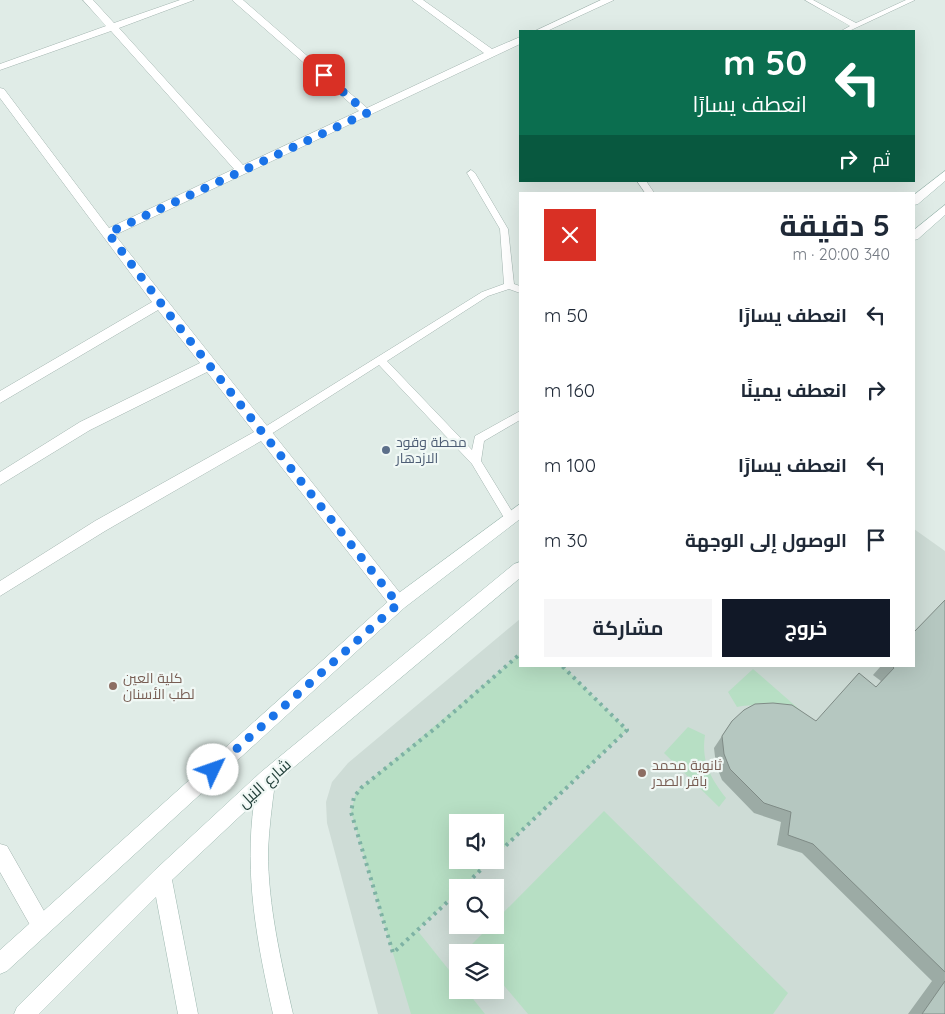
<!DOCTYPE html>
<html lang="ar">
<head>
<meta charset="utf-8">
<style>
	body { margin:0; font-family:Quicksand,Cairo,sans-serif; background:#f6f6f7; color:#1f2937; direction:rtl; height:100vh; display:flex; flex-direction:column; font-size:19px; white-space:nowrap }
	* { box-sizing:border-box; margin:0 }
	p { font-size:16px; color:#747a83 }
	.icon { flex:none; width:28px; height:28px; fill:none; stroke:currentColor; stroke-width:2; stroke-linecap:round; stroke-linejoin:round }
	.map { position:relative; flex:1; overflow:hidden; direction:ltr }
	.side { position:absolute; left:519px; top:192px; width:396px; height:475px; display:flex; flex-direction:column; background:#fff; border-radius:0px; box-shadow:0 5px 20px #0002; direction:rtl }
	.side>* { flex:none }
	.guide { position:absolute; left:519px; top:30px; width:396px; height:152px; border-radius:0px; box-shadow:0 5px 20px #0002; direction:rtl; background:#0b6e4f; color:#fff; overflow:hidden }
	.tools { position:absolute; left:449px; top:814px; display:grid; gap:10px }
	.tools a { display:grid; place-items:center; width:55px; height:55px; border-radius:0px; background:#fff; box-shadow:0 5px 20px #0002; font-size:25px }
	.pin { position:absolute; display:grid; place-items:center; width:42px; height:42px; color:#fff; margin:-21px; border-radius:10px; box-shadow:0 2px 8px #0006 }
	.me { position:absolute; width:55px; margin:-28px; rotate:48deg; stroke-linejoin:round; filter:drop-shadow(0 0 4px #0008) }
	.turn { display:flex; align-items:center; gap:18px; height:105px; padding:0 25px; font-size:22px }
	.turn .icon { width:65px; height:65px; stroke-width:2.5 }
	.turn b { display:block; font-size:35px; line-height:42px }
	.then { display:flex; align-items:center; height:48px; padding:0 25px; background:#0003; gap:10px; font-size:19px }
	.round { display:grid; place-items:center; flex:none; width:52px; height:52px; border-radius:0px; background:#f6f6f7 }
	.head { display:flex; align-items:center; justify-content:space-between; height:85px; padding:0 25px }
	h1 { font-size:30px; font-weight:700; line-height:38px }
	.cta { display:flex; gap:10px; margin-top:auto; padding:10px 25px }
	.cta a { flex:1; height:58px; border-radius:0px; background:#111827; color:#fff; font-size:20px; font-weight:700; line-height:58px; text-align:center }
	.cta a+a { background:#f6f6f7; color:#1f2937 }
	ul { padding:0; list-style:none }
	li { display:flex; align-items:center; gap:15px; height:75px; padding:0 25px }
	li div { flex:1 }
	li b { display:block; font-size:19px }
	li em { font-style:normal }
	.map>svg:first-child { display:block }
	.built { fill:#cedcd6; fill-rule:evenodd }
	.green { fill:#b7dfc4 }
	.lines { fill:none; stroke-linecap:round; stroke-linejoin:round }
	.service-casing { stroke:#a2b4af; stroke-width:1 }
	.minor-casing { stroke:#a2b4af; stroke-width:1 }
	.secondary-casing { stroke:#9db8b0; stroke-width:1 }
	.path { stroke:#7eb2a4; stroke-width:4; stroke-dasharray:3 4.5; stroke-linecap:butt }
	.service { fill:#fff; fill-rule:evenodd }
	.minor { fill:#fff; fill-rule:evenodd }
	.secondary { fill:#fff; fill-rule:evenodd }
	.wall { fill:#9caba5 }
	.building { fill:#b5c7c0; stroke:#7f8b86 }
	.route { stroke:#1a73e8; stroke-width:9; stroke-dasharray:0 16.2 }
	.service-dot { fill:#5c6f8a; stroke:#f0f8f5; stroke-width:2 }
	.education-dot { fill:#8d6e63; stroke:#f0f8f5; stroke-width:2 }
	.labels { text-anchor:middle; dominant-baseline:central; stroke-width:4.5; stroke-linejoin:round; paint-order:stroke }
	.service-label { font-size:14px; fill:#4e5e75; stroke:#f0f8f5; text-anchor:start }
	.education-label { font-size:14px; fill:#785e54; stroke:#f0f8f5; text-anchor:start }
	.near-street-label { font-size:16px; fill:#1f3d37; stroke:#f0f8f5 }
</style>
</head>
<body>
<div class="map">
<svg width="945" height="1014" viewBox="0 0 945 1014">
	<rect width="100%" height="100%" fill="#e0ece7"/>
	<!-- built -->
	<path class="built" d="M914,529L945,551V1014H378L327,823L326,802L332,782L348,763L520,619V666H914ZM458,822H495V860H458ZM458,888H495V925H458ZM458,952H495V990H458Z"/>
	<!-- green -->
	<path class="green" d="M520,654V666H563L627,730L495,856V822H458V860H491L462,887L458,888L457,892L417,930L457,980L458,990H466L485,1014H411L351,812L356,792Z
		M753,669L808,717C784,711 761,702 737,707L728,692Z
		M688,727L705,735C701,760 710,778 726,798L719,807L664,753Z
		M604,811L788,993L773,1014H528L495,975V952H477L471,945L491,925H495V921Z"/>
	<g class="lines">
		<defs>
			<path id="service" d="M805,0H813L856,23L906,0H915L849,31H841L850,26Z
				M471,170L475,173L508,229L514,284L520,286V293L509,289L488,296L387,361L472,450L475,436L520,411V420L484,441L481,461L516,518L514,521H506L472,464L379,365L268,436H260L259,433L260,430L482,292L504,284L500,229L467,173Z
				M637,181H646L655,194H646Z"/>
			<path id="minor" d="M83,0H93L114,23L180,0H194L119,28L243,165L359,111L232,0H243L367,108L484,53L412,0H423L492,49L520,37V44L115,235L404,598L406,603L404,608L398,610L392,608L261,441L105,531L0,596V581L95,521L254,432L207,372L90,430L0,485V472L80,422L200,363L158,310L0,403V391L152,302L0,98V88L4,89L109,228L234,169L111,31L0,70V64L106,26Z
				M601,0H614L547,31H535Z
				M0,844L7,846L48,918L51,925L48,932L41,935L34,932L0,872Z"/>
			<path id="secondary" d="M945,171V181L918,204L914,205V195Z
				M945,205V215L918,239L914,240V230Z
				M520,504V519L404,608L7,971L0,974V950L392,598Z
				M520,562V578L275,783C272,805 269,828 268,851C268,906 281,961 293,1014H273C257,943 244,875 254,803L172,880L198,1014H178L156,897L39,1014H14L17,1007L155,870L261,772L514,564Z"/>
		</defs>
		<!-- service casing -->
		<use href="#service" class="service-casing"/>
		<!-- minor casing -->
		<use href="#minor" class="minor-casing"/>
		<!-- secondary casing -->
		<use href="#secondary" class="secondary-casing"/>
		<!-- path -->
		<path class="path" d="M495,856L627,730L562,666
			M462,888L491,860
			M458,892L393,953L351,812L354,797L361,788L438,726L520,654"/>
		<!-- service -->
		<use href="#service" class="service"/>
		<!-- minor -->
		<use href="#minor" class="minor"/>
		<!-- secondary -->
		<use href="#secondary" class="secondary"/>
	</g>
	<!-- wall -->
	<path class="wall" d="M945,600V1014H908L932,981L802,853L777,845L781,822L754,813L722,780L716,765L714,748L732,721H816L876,687L881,681L873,675L881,666H914Z"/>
	<!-- building -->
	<path class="building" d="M945,600V972L813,844L788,835L791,812L764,803L730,769L724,754L722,736L732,721L744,710L755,704L773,703L792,705L816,721L859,673L876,687L894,668L892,666H914V632Z
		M945,981V1014H922Z"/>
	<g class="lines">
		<!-- route -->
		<path class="route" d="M213,770L398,604L172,318L108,233L367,113L324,75"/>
	</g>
	<!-- markers -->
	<circle class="service-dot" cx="386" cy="450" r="5"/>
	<g class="education-dot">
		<circle cx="113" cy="686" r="5"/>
		<circle cx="642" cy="773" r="5"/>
	</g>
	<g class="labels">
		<!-- service labels -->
		<g class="service-label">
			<text x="396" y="442">محطة وقود<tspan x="396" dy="16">الازدهار</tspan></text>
		</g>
		<!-- education labels -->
		<g class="education-label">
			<text x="123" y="678">كلية العين<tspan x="123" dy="16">لطب الأسنان</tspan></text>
			<text x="652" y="765">ثانوية محمد<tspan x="652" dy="16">باقر الصدر</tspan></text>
		</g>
		<!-- near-street labels -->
		<g class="near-street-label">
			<text transform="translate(264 783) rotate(-42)">شارع النيل</text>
		</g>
	</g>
</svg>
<div class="tools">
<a><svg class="icon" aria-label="sound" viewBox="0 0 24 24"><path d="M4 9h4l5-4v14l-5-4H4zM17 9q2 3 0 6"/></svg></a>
<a><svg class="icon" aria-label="search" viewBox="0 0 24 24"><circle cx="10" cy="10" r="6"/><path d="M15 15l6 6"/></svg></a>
<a><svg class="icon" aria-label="layers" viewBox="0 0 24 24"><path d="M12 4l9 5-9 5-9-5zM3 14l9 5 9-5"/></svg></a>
</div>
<div class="pin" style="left:324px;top:75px;background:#d93025"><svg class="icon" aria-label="arrive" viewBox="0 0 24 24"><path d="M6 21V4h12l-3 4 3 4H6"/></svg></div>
<svg class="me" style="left:213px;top:770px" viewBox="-20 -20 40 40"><circle r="19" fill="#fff"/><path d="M0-13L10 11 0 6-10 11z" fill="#1a73e8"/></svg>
<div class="guide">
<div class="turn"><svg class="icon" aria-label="left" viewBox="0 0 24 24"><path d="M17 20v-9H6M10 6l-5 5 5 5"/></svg><div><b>50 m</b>انعطف يسارًا</div></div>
<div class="then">ثم<svg class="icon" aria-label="right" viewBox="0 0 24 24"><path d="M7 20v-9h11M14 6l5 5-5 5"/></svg></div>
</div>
<section class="side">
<div class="head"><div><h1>5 دقيقة</h1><p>340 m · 20:00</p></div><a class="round" style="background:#d93025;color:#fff"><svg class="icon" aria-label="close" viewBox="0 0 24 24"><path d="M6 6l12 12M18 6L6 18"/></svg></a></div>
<ul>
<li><svg class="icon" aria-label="left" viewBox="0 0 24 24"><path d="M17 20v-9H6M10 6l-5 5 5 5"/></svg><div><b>انعطف يسارًا</b></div><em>50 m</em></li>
<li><svg class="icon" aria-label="right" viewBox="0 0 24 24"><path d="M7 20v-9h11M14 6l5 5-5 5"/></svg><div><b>انعطف يمينًا</b></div><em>160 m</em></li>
<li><svg class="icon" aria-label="left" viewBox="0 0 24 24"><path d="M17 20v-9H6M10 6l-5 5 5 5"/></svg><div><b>انعطف يسارًا</b></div><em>100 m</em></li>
<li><svg class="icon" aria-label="arrive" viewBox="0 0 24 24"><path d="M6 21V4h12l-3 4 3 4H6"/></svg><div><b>الوصول إلى الوجهة</b></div><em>30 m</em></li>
</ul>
<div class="cta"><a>خروج</a><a>مشاركة</a></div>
</section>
</div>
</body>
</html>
